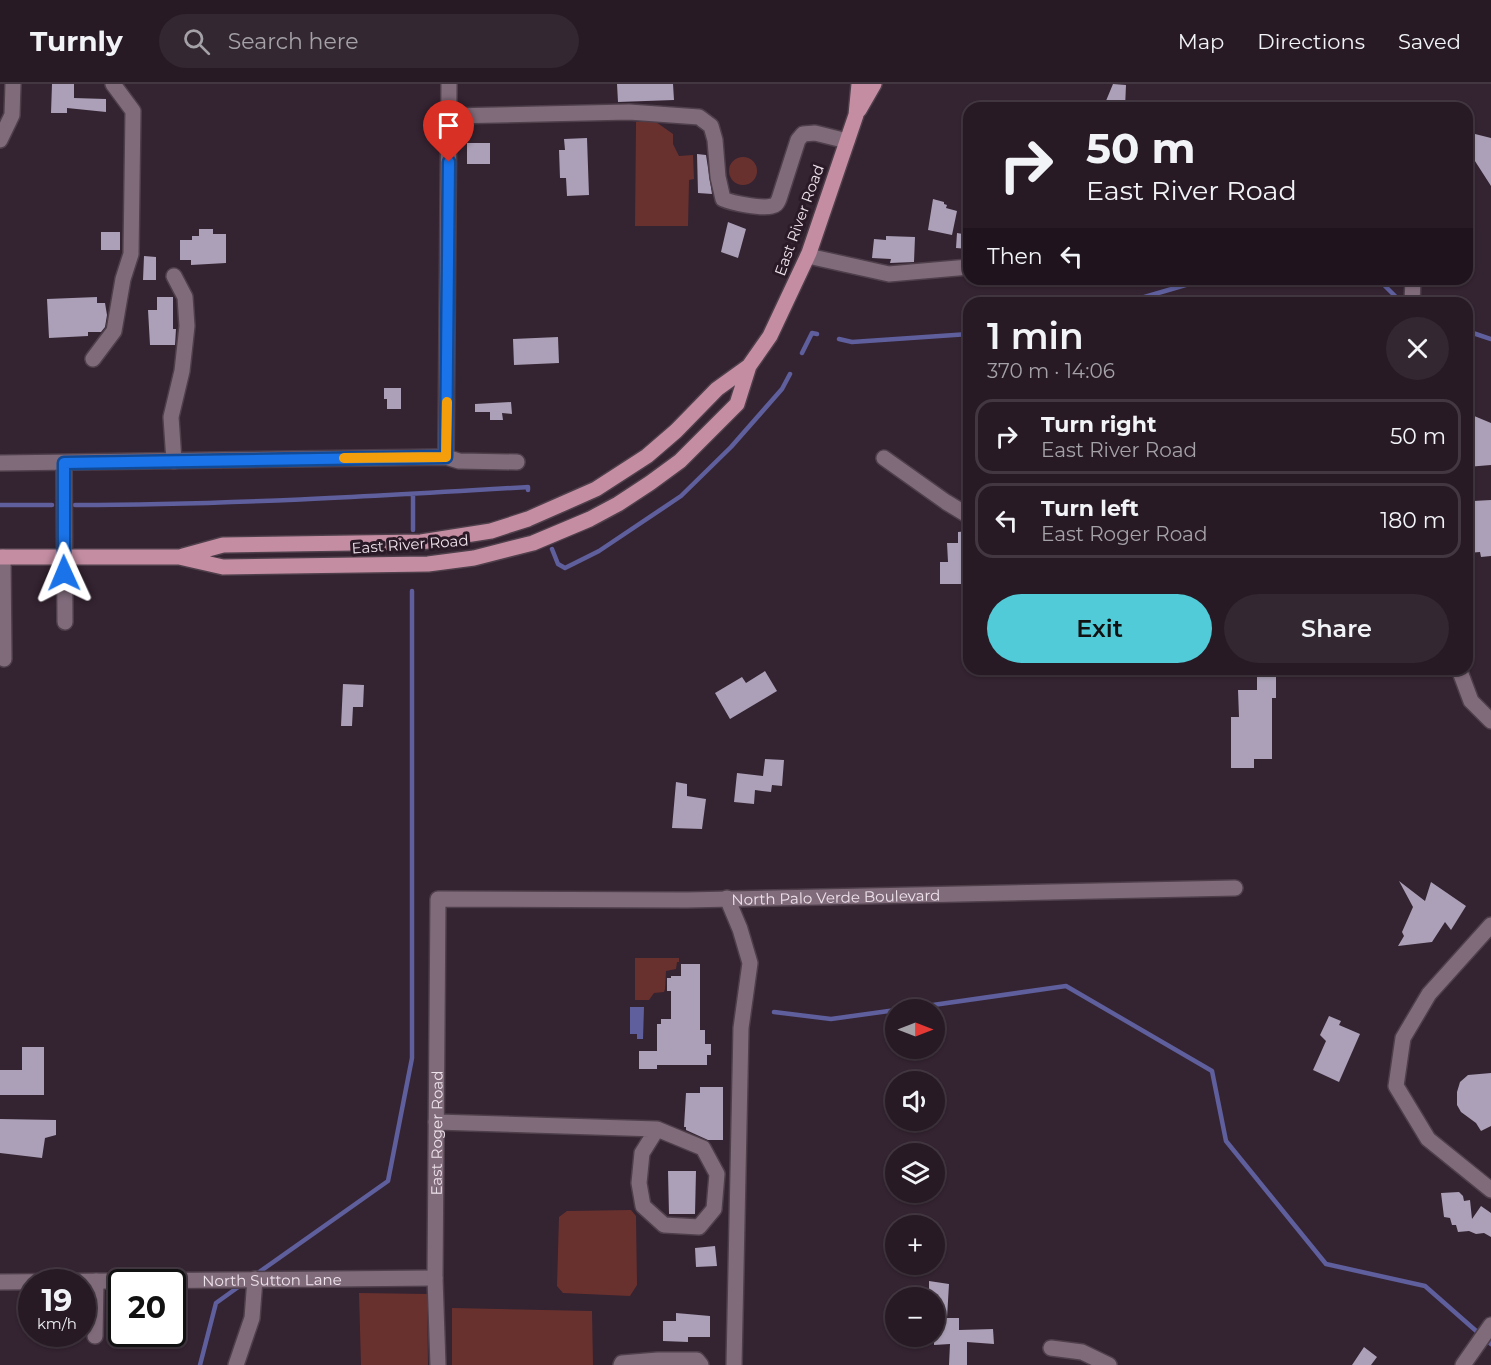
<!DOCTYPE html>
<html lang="en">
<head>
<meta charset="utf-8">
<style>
	body { margin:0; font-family:Montserrat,sans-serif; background:#332732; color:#f1f3f6; height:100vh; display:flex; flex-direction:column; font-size:22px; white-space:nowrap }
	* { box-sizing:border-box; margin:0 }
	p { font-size:20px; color:#a4a1a7 }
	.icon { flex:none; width:33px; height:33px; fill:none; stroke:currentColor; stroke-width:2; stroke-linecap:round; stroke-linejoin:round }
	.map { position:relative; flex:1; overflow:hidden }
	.side { position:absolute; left:963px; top:213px; width:510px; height:378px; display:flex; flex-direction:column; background:#271a25; border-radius:18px; box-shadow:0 2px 4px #0004,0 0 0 2px #433842 }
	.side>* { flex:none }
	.guide { position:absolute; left:963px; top:18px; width:510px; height:183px; border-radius:18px; box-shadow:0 2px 4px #0004,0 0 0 2px #433842; background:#271a25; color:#f1f3f6; overflow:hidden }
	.needle { width:39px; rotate:90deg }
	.buttons { position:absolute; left:885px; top:915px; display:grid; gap:12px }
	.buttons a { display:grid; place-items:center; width:60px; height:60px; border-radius:50%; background:#271a25; box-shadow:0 2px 4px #0004,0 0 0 2px #433842; font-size:30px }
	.speed { position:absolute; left:18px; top:1185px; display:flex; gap:12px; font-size:30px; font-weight:700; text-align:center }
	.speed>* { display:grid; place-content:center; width:78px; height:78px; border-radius:50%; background:#271a25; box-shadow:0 2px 4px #0004,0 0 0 2px #433842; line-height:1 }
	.speed small { font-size:15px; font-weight:400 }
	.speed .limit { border:3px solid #111; border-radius:9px; background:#fff; color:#111 }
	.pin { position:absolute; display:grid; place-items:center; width:51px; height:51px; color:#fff; margin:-62px -26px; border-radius:50% 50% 50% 0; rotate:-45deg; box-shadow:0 0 6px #0007 }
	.pin .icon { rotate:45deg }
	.me { position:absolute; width:66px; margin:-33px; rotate:359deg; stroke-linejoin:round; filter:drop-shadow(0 0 4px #0008) }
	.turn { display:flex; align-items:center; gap:21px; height:126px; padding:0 24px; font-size:27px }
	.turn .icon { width:78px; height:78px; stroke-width:2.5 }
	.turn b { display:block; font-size:42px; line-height:51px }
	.then { display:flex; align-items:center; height:57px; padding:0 24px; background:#0003; gap:12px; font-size:22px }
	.round { display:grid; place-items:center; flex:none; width:63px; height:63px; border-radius:32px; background:#332732 }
	.summary { display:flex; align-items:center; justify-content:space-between; height:102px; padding:0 24px }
	h1 { font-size:36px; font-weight:600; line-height:45px }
	.cta { display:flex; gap:12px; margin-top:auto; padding:12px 24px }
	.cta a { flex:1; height:69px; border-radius:36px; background:#52cbd8; color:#111; font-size:24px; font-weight:600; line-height:69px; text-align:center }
	.cta a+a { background:#332732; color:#f1f3f6 }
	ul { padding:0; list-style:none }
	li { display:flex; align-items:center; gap:18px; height:75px; margin:0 12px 9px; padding:0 12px; border:3px solid #433842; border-radius:18px }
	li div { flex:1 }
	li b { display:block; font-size:22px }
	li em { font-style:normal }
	header { display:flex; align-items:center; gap:36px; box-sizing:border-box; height:84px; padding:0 30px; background:#271a25; border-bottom:2px solid #433842 }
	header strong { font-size:28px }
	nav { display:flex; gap:33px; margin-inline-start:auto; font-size:21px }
	.search { width:420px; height:54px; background:#332732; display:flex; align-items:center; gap:15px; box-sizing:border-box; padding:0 21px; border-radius:33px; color:#a4a1a7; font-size:22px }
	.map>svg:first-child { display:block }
	.green { fill:#69312e }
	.water { fill:#5e5f9c }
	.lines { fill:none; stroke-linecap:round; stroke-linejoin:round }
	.stream { stroke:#5e5f9c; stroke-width:4.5 }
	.building { fill:#aba0b7 }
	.minor-casing { stroke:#4e3f4b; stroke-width:18 }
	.major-casing { stroke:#4e3f4b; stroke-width:18 }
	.minor { stroke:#806b7b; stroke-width:15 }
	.major { stroke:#c48da2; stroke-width:15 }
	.route-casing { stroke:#114b97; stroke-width:15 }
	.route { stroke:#1a73e8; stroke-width:10 }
	.slow { stroke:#f59e0b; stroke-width:10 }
	.labels { text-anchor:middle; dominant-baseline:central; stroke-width:6; stroke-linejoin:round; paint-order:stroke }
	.street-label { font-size:15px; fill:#eee2eb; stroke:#2a1a27 }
</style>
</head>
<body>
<header>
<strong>Turnly</strong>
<div class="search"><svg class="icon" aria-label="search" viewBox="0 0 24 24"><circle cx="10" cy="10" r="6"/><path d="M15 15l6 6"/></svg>Search here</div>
<nav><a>Map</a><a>Directions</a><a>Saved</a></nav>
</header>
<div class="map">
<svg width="1491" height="1281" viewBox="0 0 1491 1281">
	<rect width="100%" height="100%" fill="#342331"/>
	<!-- green -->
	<path class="green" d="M636,38H656L673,50V60L679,72L693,71L694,95L689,96L688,142H635Z
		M729 87a14 14 0 1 1 28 0a14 14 0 1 1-28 0Z
		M635,874H679V878H677L676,885L666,887L665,905L664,908L654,909L649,916H635Z
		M631,1126L636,1132L637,1201L630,1212L563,1209L557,1202L559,1133L567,1127Z
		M359,1209L427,1210L428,1281H361Z
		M452,1224L592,1227L593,1281H452Z"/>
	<!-- water -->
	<path class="water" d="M630,923H644L643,955H637V950H630Z"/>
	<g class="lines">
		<!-- stream -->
		<path class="stream" d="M1378,195L1402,219
			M1124,219L1206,195
			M1467,247L1491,255
			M839,255L852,258L969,250
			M802,269L812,249L817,250
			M413,410V446
			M0,421H52
			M75,421C227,421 377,412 528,403V406
			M552,465L558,480L565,484L599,467L681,412L731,363L782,305L790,290
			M898,926L1066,902L1212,987L1226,1057L1326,1180L1425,1202L1491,1260
			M774,928L831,935L896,926
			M255,1191L388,1097L412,974V507
			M200,1281L216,1219L241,1201"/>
	</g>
	<!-- building -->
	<path class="building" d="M52,0H74V14L106,15V28L67,24V29H51Z
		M617,0H673L674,16L618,18Z
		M1113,0L1126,1L1125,24H1103Z
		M1467,48L1491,54V102L1473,74L1467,72Z
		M587,54L589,111L567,112L566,94H560L559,66H565L564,55Z
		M467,59H490V80H467Z
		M697,70L706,71L712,110L698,109Z
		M933,115L944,118V120L947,121L946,124L957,127L952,151L928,146Z
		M728,138L746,145L738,174L721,168Z
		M199,145H213V150H226V179L191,181V176H180V156H192V152H199Z
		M101,148H120V166H101Z
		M957,149L969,151V165L956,164Z
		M886,152L915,153L914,178L890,179L891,175L872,174L874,155L886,156Z
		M144,172L156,173V196H143Z
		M97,213V219H105L107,231L105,243L101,248H88V252L49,254L47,215Z
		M157,213H173V245H176L175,261H150L148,226H157Z
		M558,253L559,279L514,281L513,255Z
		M384,304H401V325H387V315H384Z
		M511,318L512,330L502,329L503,336H490V328H475V320Z
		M1467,329L1491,339V381L1467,383Z
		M1491,416V472L1481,473L1480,468L1467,469V422L1474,421L1473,417Z
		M969,447V500H940V478H948L947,459H958V448Z
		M765,587L777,607L730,635L715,609L742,593L746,599Z
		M1257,591H1276V614H1272V675H1254V684H1231V633H1239L1238,606H1257Z
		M343,600L364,601L363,623H353L352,642H341Z
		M765,675L784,676L782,702L772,701L771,708L755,706L754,720L734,718L737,689L763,692Z
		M676,698L687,700V712L706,715L702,745L672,744Z
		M1399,797L1425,817L1431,798L1466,822L1451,846L1445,838L1432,858L1398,862L1404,852L1402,848L1413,823Z
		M681,880H700V946H705V960H711V971H707V981H657V985H639V967H657V940H661V935H671V907H667V894H671V892H681Z
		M1329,932L1341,937L1339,941L1360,950L1339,998L1313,986L1326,957L1320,951Z
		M22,963H44V1011H0V986H22Z
		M1491,989V1042L1481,1047L1476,1039L1461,1028L1457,1021V1008L1460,998L1468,991Z
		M700,1003H723V1056H708L686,1046V1043H684L686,1009H700Z
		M0,1035L56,1036V1051L45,1054L42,1074L0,1069Z
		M668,1087H696L695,1130H669Z
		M1459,1108L1463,1112L1464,1117L1470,1116L1472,1135L1481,1122L1491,1129V1153L1484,1149L1476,1150L1469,1147L1458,1148L1456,1141H1452L1450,1134L1444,1133L1441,1109Z
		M715,1162L717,1182L696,1183L695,1164Z
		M929,1197L949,1200L947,1234H959V1246L993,1245L994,1260L967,1258V1281H949L950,1260L934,1261V1214H929Z
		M676,1229L710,1232V1253H688V1258L663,1257V1237H676Z
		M1364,1263L1377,1273L1371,1281H1352Z"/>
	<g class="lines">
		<defs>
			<g id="minor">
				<path d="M449,32L629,28L699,33L711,42L715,56L718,93L723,115C732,119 762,125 772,122C777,121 777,119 779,115L798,56L803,50L815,49L847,57"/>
				<path d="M0,56L12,31L13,0"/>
				<path d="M808,172L889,190L969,183"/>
				<path d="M1412,219L1413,195"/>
				<path d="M93,275L114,247L123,195L131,170L133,27L113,0"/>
				<path d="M446,373L449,0"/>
				<path d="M884,374L946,418L969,432"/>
				<path d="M174,377L171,333L182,287L187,242L185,213L174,192"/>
				<path d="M0,379L446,373L459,377L517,378"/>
				<path d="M64,379L65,538"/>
				<path d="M3,473L4,575"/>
				<path d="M1459,585L1471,617L1491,637"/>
				<path d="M727,814L740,845L750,879L741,944L734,1281"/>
				<path d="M1491,841L1429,910L1403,954L1396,1002L1428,1055L1491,1106"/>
				<path d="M436,1038L657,1045L703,1064L717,1090L714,1125L699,1143L664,1141L643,1122L639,1099L642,1069L657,1045"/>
				<path id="s1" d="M0,1198L435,1194"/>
				<path d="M154,1250V1251"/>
				<path d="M95,1252L96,1197"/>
				<path d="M1051,1264L1082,1268L1109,1281"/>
				<path d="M236,1281L252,1234L255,1195"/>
				<path id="s2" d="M438,1281L435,1194L438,815L687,816L1235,804"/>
				<path d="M621,1281L622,1279L658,1276H697L701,1281"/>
				<path d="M1463,1281L1491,1241"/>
			</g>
			<path id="major" d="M859,26L874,0
				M183,472L223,461L421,458L491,447L528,435L596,405L647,372L676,347L717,305L749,282
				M0,473H179L223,483L428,480L474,474L533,459L590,435L618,420L650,399L680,377L737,320L749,282L770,252L809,169L856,31L859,0"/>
		</defs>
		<!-- minor casing -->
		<use href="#minor" class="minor-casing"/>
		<!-- major casing -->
		<use href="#major" class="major-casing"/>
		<!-- minor -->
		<use href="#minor" class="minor"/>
		<!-- major -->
		<use href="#major" class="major"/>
	</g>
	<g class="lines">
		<defs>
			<path id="route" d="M64,489V379L446,373L449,78"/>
		</defs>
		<!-- route casing -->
		<use href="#route" class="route-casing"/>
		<!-- route -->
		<use href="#route" class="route"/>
		<!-- slow -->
		<path class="slow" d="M344,374L446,373L447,318"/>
	</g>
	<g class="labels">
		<!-- street labels -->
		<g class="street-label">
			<text transform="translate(799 136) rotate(-70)">East River Road</text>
			<text transform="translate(410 460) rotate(-4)">East River Road</text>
			<text stroke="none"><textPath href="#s2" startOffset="864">North Palo Verde Boulevard</textPath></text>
			<text stroke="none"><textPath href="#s2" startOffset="232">East Roger Road</textPath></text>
			<text stroke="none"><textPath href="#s1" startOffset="272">North Sutton Lane</textPath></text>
		</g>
	</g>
</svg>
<div class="buttons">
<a><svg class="needle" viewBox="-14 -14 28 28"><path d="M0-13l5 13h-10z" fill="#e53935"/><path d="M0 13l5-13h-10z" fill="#a4a1a7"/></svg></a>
<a><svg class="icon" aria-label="sound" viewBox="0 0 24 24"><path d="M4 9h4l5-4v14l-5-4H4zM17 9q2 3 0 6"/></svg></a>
<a><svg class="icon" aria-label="layers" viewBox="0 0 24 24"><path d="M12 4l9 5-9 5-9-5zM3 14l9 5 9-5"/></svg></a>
<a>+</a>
<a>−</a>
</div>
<div class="speed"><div>19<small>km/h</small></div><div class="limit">20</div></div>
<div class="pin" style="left:449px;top:78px;background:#d93025"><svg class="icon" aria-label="arrive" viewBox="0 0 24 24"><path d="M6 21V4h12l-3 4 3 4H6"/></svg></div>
<svg class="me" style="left:64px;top:489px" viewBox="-20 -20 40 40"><path d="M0-17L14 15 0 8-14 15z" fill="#1a73e8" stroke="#fff" stroke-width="4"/></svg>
<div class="guide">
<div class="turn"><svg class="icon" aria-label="right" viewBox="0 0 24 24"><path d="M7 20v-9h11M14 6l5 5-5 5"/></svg><div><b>50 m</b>East River Road</div></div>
<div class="then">Then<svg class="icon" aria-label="left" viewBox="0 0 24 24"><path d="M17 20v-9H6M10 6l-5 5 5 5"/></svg></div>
</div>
<section class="side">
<div class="summary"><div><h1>1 min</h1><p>370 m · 14:06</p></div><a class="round"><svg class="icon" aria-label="close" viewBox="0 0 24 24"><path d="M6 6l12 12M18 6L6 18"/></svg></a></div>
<ul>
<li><svg class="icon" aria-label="right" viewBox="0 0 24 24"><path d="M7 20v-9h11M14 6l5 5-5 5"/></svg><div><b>Turn right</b><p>East River Road</p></div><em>50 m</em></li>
<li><svg class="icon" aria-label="left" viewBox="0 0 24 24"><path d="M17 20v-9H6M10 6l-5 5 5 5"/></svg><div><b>Turn left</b><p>East Roger Road</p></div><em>180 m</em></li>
</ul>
<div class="cta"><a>Exit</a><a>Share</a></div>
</section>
</div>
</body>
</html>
